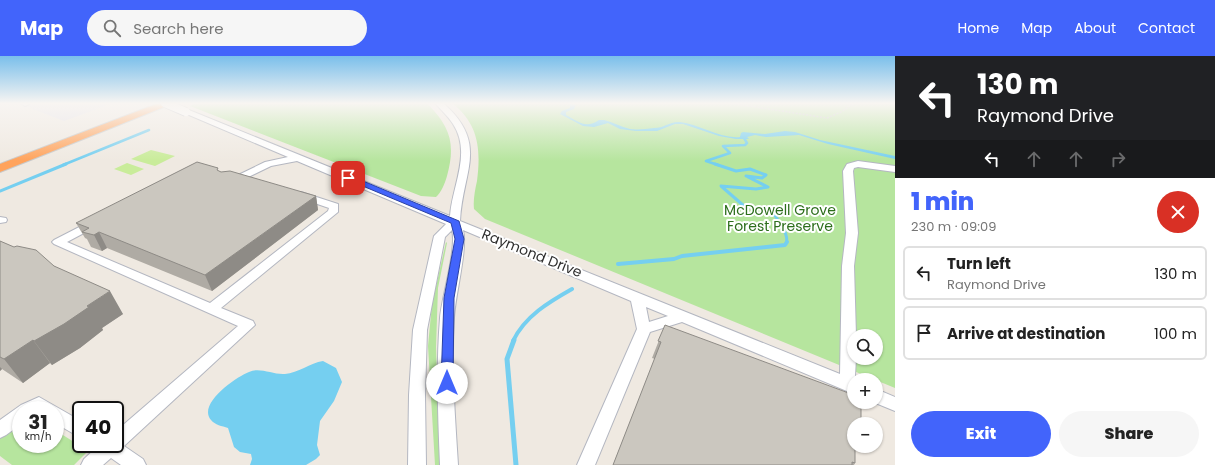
<!DOCTYPE html>
<html lang="en">
<head>
<meta charset="utf-8">
<style>
	body { margin:0; font-family:Poppins,sans-serif; background:#f6f6f6; color:#222; height:100vh; display:flex; flex-direction:column; font-size:15px; white-space:nowrap }
	* { box-sizing:border-box; margin:0 }
	p { font-size:13px; color:#767676 }
	.icon { flex:none; width:22px; height:22px; fill:none; stroke:currentColor; stroke-width:2; stroke-linecap:round; stroke-linejoin:round }
	.map { position:relative; flex:1; overflow:hidden }
	.panel { display:flex; flex-direction:column; background:#fff; width:320px }
	.panel>* { flex:none }
	.guide { background:#202124; color:#fff; overflow:hidden }
	.buttons { position:absolute; left:847px; top:273px; display:grid; gap:8px }
	.buttons a { display:grid; place-items:center; width:36px; height:36px; border-radius:50%; background:#fff; box-shadow:0 1px 3px #0004; font-size:20px }
	.speed { position:absolute; left:12px; top:345px; display:flex; gap:8px; font-size:20px; font-weight:700; text-align:center }
	.speed>* { display:grid; place-content:center; width:52px; height:52px; border-radius:50%; background:#fff; box-shadow:0 1px 3px #0004; line-height:1 }
	.speed small { font-size:10px; font-weight:400 }
	.speed .limit { border:2px solid #111; border-radius:6px; background:#fff; color:#111 }
	.pin { position:absolute; display:grid; place-items:center; width:34px; height:34px; color:#fff; margin:-17px; border-radius:8px; box-shadow:0 2px 6px #0006 }
	.me { position:absolute; width:44px; margin:-22px; rotate:0deg; stroke-linejoin:round; filter:drop-shadow(0 0 3px #0008) }
	.turn { display:flex; align-items:center; gap:14px; height:84px; padding:0 16px; font-size:18px }
	.turn .icon { width:52px; height:52px; stroke-width:2.5 }
	.turn b { display:block; font-size:28px; line-height:34px }
	.lanes { display:flex; align-items:center; height:38px; padding:0 16px; background:#0003; justify-content:center; gap:20px; direction:ltr }
	.lanes .off { opacity:.35 }
	.round { display:grid; place-items:center; flex:none; width:42px; height:42px; border-radius:21px; background:#f6f6f6 }
	.summary { display:flex; align-items:center; justify-content:space-between; height:68px; padding:0 16px }
	h1 { font-size:24px; font-weight:800; line-height:30px; color:#4264fb }
	.action { display:flex; gap:8px; margin-top:auto; padding:8px 16px }
	.action a { flex:1; height:46px; border-radius:24px; background:#4264fb; color:#fff; font-size:16px; font-weight:800; line-height:46px; text-align:center }
	.action a+a { background:#f6f6f6; color:#222 }
	ul { padding:0; list-style:none }
	li { display:flex; align-items:center; gap:12px; height:54px; margin:0 8px 6px; padding:0 8px; border:2px solid #e0e0e0; border-radius:6px }
	li div { flex:1 }
	li b { display:block; font-size:15px }
	li em { font-style:normal }
	header { display:flex; align-items:center; gap:24px; box-sizing:border-box; height:56px; padding:0 20px; background:#4264fb; color:#fff }
	header strong { font-size:19px }
	nav { display:flex; gap:22px; margin-inline-start:auto; font-size:14px }
	.search { width:280px; height:36px; background:#f6f6f6; display:flex; align-items:center; gap:10px; box-sizing:border-box; padding:0 14px; border-radius:22px; color:#767676; font-size:15px }
	main { display:flex; flex:1; min-height:0 }
	.map>svg:first-child { display:block }
	.industrial { fill:#e3e1e8 }
	.green { fill:#b6e59e; fill-rule:evenodd }
	.pitch { fill:#c9ec9a }
	.water { fill:#75cff0 }
	.lines { fill:none; stroke-linecap:round; stroke-linejoin:round }
	.stream-far3 { stroke:#75cff0; stroke-width:2.5 }
	.stream-far2 { stroke:#75cff0; stroke-width:3 }
	.stream-far1 { stroke:#75cff0; stroke-width:4 }
	.stream { stroke:#75cff0; stroke-width:5 }
	.minor-casing { stroke:#b4b7c1; stroke-width:2 }
	.highway-casing { stroke:#c9c9c9; stroke-width:2 }
	.path { stroke:#c9c9c9; stroke-width:1.5; stroke-dasharray:2 1.5; stroke-linecap:butt }
	.minor { fill:#fff; fill-rule:evenodd }
	.highway { fill:#ffa35c; fill-rule:evenodd }
	.minor-bridge-casing { stroke:#b4b7c1; stroke-width:10; stroke-linecap:butt }
	.minor-bridge { stroke:#fff; stroke-width:8 }
	.wall { fill:#afaba4 }
	.shaded-wall { fill:#8e8b86 }
	.building { fill:#cbc7bf; stroke:#8e8b86 }
	.route { fill:#4264fb; stroke:#2b41a3 }
	.labels { text-anchor:middle; dominant-baseline:central; stroke-width:4; stroke-linejoin:round; paint-order:stroke }
	.park-label { font-size:14px; fill:#2c6e1b; stroke:#fff }
	.street-label { font-size:14px; fill:#2e2e2e; stroke:#fff }
</style>
</head>
<body>
<header>
<strong>Map</strong>
<div class="search"><svg class="icon" aria-label="search" viewBox="0 0 24 24"><circle cx="10" cy="10" r="6"/><path d="M15 15l6 6"/></svg>Search here</div>
<nav><a>Home</a><a>Map</a><a>About</a><a>Contact</a></nav>
</header>
<main>
<div class="map">
<svg width="895" height="409" viewBox="0 0 895 409">
	<rect width="100%" height="100%" fill="#efe9e1"/>
	<!-- industrial -->
	<path class="industrial" d="M17,47H113L64,65Z"/>
	<!-- green -->
	<path class="green" d="M197,47H427C450,71 456,87 447,120C445,127 441,137 436,141L421,140L190,50Z
		M452,47H895V332L485,163L474,153C473,144 475,134 477,125C481,94 479,68 452,47ZM854,280H876V302H854Z
		M446,186L447,187L438,232L436,291L440,409H435L428,290L432,248Z
		M21,367V388H55V374L85,393L86,397L74,409H12L0,400V382Z"/>
	<!-- pitch -->
	<path class="pitch" d="M151,94L175,100L155,110L131,103Z
		M127,107L144,113L131,119L114,113Z"/>
	<!-- water -->
	<path class="water" d="M570,47L576,49L574,53L566,56V59C579,66 586,73 599,64H604C613,66 621,71 630,73C637,74 646,73 654,72C664,72 670,65 680,66C700,68 719,83 740,81L741,77L743,76L765,78L785,75L795,76L820,84L895,100V103L828,88L799,79L766,81L755,79L747,81L749,83H736L719,80L683,68H675L657,75H636L620,73L608,67L594,71L583,70L560,58L562,55L570,52Z
		M323,305L336,312L342,326L334,345L320,365L317,389L320,399L316,403L306,409H250L252,403L251,398L240,396L234,391L228,372C222,370 215,369 211,364C197,348 236,321 249,316C260,311 273,319 285,318C298,317 310,307 323,305Z"/>
	<g class="lines">
		<!-- stream-far3 -->
		<path class="stream-far3" d="M63,109L149,74
			M718,109L706,105L730,97L723,90L745,89L747,87L744,82"/>
		<!-- stream-far2 -->
		<path class="stream-far2" d="M715,108L736,115L750,113L766,119L762,122L746,120L768,131L756,133L721,130L744,150L770,154C776,160 790,179 786,187
			M0,135L66,108"/>
		<!-- stream-far1 -->
		<path class="stream-far1" d="M618,208L674,203L682,200L785,189L787,186
			M513,285C525,260 549,246 572,233"/>
		<!-- stream -->
		<path class="stream" d="M514,284L507,303L516,409"/>
		<defs>
			<path id="minor" d="M21,47H28L29,48L25,50Z
				M435,47H443C490,88 462,116 460,165L840,318L842,210L846,177L843,115L847,108L858,105L895,110V116L858,111L854,112L853,115L858,177L854,210L856,280H854V302H856L854,338L682,266L650,276L595,409H577L637,273L631,245L463,174C468,192 455,240 454,262C451,311 455,360 458,409H440C438,360 436,311 440,262C442,240 457,192 452,174L445,181L427,274L425,339L426,409H408L409,339L413,274L434,180L446,168L297,105L271,110L234,128H228L226,126L228,124L265,106L288,101L182,56L189,54L450,160C452,130 472,97 453,68C448,60 441,54 435,47ZM646,251L668,260L649,266Z
				M301,136L338,148V156L221,252L253,265L255,269L124,390L143,403L146,409H121L111,402L103,409H81L84,403L97,391L96,388H115V376L238,270L54,188L52,186L54,184L91,165H99L100,167L99,169L67,186L210,247L328,155L329,152L297,141L296,139Z
				M0,161L6,162L7,164L6,166L0,167Z
				M876,333L895,341V355L873,346H876Z
				M39,341L81,365V382L55,367V354H21V368L6,379L0,382V364L21,349Z"/>
			<path id="highway" d="M159,47H174L0,116V108Z"/>
		</defs>
		<!-- minor casing -->
		<use href="#minor" class="minor-casing"/>
		<!-- highway casing -->
		<use href="#highway" class="highway-casing"/>
		<!-- path -->
		<path class="path" d="M730,47L827,62L841,56L854,47"/>
		<!-- minor -->
		<use href="#minor" class="minor"/>
		<!-- highway -->
		<use href="#highway" class="highway"/>
		<defs>
			<path id="minor-bridge" d="M165,47L186,56"/>
		</defs>
		<!-- minor-bridge casing -->
		<use href="#minor-bridge" class="minor-bridge-casing"/>
		<!-- minor-bridge -->
		<use href="#minor-bridge" class="minor-bridge"/>
	</g>
	<!-- wall -->
	<path class="wall" d="M219,115L221,116L316,140L318,154L212,235L107,192L102,195L91,191L87,183L85,182L76,167Z
		M0,185L54,210L123,258L102,272L103,274L80,292L52,309L50,307L23,327L2,313L0,315Z
		M665,269L854,368L855,407L854,409H613L655,303L652,302Z"/>
	<!-- shaded-wall -->
	<path class="shaded-wall" d="M316,140L318,154L212,235L205,219Z
		M99,176L107,192L102,195L94,179Z
		M110,235L123,258L102,272L103,274L80,292L52,309L34,285Z
		M33,284L50,307L23,327L4,303Z
		M0,311L2,313L0,315Z"/>
	<!-- building -->
	<path class="building" d="M197,106L218,112L217,114L221,116L230,115L316,140L205,219L99,176L94,179L82,176L89,172L76,167Z
		M0,185L14,191L17,190L36,194L54,210L110,235L87,250L89,251L64,268L34,285L33,284L4,303L0,301Z
		M665,269L854,339V346H861V368H854V390H855V407L852,406V409H613L661,286L658,285Z"/>
	<!-- sky -->
	<linearGradient id="sky" x2="0" y2="1"><stop stop-color="#7abfeb"/><stop offset="0.45" stop-color="#f8f5f2"/><stop offset="1" stop-color="#f8f5f2" stop-opacity="0"/></linearGradient>
	<rect width="895" height="105" fill="url(#sky)"/>
	<!-- route -->
	<path class="route" d="M346,120H351L459,165L464,183L454,242L453,327L451,330L447,332L442,330L441,327L444,242L455,183L451,167L346,123Z"/>
	<g class="labels">
		<!-- park labels -->
		<g class="park-label">
			<text x="780" y="154">McDowell Grove<tspan x="780" dy="16">Forest Preserve</tspan></text>
		</g>
		<!-- street labels -->
		<g class="street-label">
			<text transform="translate(532 197) rotate(22)">Raymond Drive</text>
		</g>
	</g>
</svg>
<div class="buttons">
<a><svg class="icon" aria-label="search" viewBox="0 0 24 24"><circle cx="10" cy="10" r="6"/><path d="M15 15l6 6"/></svg></a>
<a>+</a>
<a>−</a>
</div>
<div class="speed"><div>31<small>km/h</small></div><div class="limit">40</div></div>
<div class="pin" style="left:348px;top:122px;background:#d93025"><svg class="icon" aria-label="arrive" viewBox="0 0 24 24"><path d="M6 21V4h12l-3 4 3 4H6"/></svg></div>
<svg class="me" style="left:447px;top:327px" viewBox="-20 -20 40 40"><circle r="19" fill="#fff"/><path d="M0-13L10 11 0 6-10 11z" fill="#4264fb"/></svg>
</div>
<section class="panel">
<div class="guide">
<div class="turn"><svg class="icon" aria-label="left" viewBox="0 0 24 24"><path d="M17 20v-9H6M10 6l-5 5 5 5"/></svg><div><b>130 m</b>Raymond Drive</div></div>
<div class="lanes"><svg class="icon" aria-label="left" viewBox="0 0 24 24"><path d="M17 20v-9H6M10 6l-5 5 5 5"/></svg><svg class="icon off" aria-label="ahead" viewBox="0 0 24 24"><path d="M12 20V5M6 11l6-6 6 6"/></svg><svg class="icon off" aria-label="ahead" viewBox="0 0 24 24"><path d="M12 20V5M6 11l6-6 6 6"/></svg><svg class="icon off" aria-label="right" viewBox="0 0 24 24"><path d="M7 20v-9h11M14 6l5 5-5 5"/></svg></div>
</div>
<div class="summary"><div><h1>1 min</h1><p>230 m · 09:09</p></div><a class="round" style="background:#d93025;color:#fff"><svg class="icon" aria-label="close" viewBox="0 0 24 24"><path d="M6 6l12 12M18 6L6 18"/></svg></a></div>
<ul>
<li><svg class="icon" aria-label="left" viewBox="0 0 24 24"><path d="M17 20v-9H6M10 6l-5 5 5 5"/></svg><div><b>Turn left</b><p>Raymond Drive</p></div><em>130 m</em></li>
<li><svg class="icon" aria-label="arrive" viewBox="0 0 24 24"><path d="M6 21V4h12l-3 4 3 4H6"/></svg><div><b>Arrive at destination</b></div><em>100 m</em></li>
</ul>
<div class="action"><a>Exit</a><a>Share</a></div>
</section>
</main>
</body>
</html>
